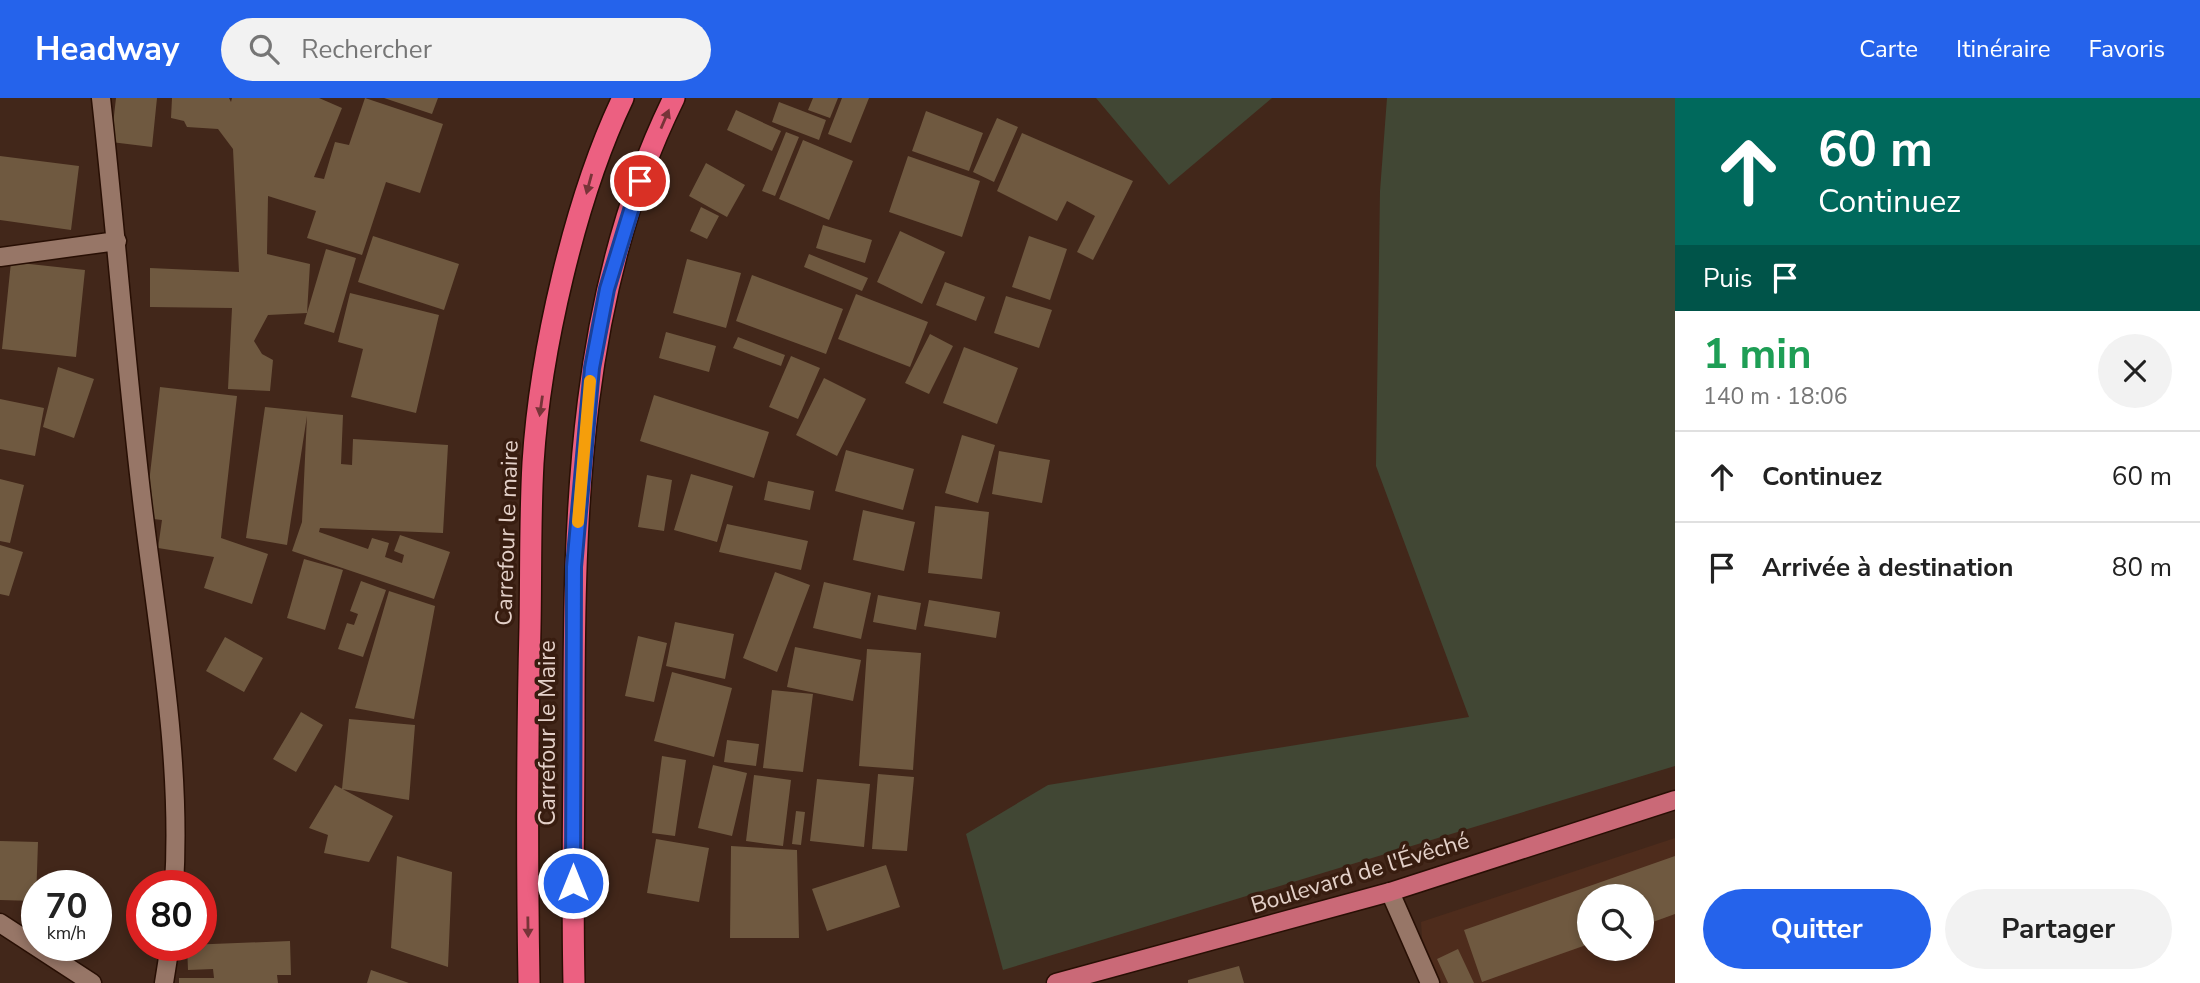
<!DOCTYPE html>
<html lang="fr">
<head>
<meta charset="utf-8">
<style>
	body { margin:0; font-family:"Nunito Sans",sans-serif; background:#f2f2f2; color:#222; height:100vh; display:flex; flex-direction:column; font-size:26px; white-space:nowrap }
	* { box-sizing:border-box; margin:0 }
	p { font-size:23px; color:#767676 }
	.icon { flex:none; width:38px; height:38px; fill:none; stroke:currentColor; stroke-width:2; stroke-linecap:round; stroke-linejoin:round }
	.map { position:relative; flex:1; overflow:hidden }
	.details { display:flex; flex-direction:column; background:#fff; width:525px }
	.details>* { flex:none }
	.guide { background:#00695c; color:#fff; overflow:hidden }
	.tools { position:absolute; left:1577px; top:786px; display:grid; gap:14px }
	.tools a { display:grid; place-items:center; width:77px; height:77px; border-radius:50%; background:#fff; box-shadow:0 4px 10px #0003; font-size:35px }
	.speed { position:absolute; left:21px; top:772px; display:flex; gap:14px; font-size:35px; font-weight:700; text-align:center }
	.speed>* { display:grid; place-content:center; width:91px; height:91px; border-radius:50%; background:#fff; box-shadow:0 4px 10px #0003; line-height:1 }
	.speed small { font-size:18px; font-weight:400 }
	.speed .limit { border:10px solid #d22; background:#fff; color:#111 }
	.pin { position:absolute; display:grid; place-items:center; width:60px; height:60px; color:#fff; margin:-30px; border:4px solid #fff; border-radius:50%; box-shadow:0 2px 7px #0007 }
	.me { position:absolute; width:77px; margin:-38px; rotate:0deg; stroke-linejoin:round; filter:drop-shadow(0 0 5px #0008) }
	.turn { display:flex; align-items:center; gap:24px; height:147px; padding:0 28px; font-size:32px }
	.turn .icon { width:91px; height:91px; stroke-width:2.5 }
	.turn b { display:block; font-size:49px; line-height:60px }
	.then { display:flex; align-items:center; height:66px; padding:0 28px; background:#0003; gap:14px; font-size:26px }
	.round { display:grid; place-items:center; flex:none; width:74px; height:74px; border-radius:37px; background:#f2f2f2 }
	.overview { display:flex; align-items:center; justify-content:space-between; height:119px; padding:0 28px }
	h1 { font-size:42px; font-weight:700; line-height:52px; color:#1e9e55 }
	.primary-button { display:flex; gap:14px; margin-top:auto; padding:14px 28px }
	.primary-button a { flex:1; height:80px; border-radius:42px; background:#2563eb; color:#fff; font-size:28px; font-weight:700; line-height:80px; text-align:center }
	.primary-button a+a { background:#f2f2f2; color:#222 }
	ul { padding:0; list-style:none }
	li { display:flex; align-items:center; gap:21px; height:91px; padding:0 28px; border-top:2px solid #e0e0e0 }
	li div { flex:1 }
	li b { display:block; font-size:26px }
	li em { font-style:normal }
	header { display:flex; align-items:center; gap:42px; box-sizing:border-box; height:98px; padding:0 35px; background:#2563eb; color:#fff }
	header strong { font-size:33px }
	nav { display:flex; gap:38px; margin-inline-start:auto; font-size:24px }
	.search { width:490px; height:63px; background:#f2f2f2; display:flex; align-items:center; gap:18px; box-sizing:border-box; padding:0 24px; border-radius:38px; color:#767676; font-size:26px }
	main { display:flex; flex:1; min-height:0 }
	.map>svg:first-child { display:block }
	.built { fill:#4e2c1c; fill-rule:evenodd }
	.green { fill:#414734 }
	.building { fill:#6f5940 }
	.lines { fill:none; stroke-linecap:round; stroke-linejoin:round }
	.street-casing { stroke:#280f04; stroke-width:21 }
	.primary-casing { stroke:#280f04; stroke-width:21 }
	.highway-casing { stroke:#280f04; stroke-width:24 }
	.street { stroke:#977667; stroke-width:18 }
	.primary { stroke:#ca6977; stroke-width:18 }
	.highway { stroke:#ec6081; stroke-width:21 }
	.oneway { fill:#773438 }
	.route-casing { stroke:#184099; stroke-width:18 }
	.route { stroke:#2563eb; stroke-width:12 }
	.slow { stroke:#f59e0b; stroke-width:12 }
	.labels { text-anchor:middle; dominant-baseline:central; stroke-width:7; stroke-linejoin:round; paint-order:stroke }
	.street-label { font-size:23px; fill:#e4d1c9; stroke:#381d10 }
</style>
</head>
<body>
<header>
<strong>Headway</strong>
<div class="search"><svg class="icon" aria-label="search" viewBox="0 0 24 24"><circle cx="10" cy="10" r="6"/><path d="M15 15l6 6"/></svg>Rechercher</div>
<nav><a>Carte</a><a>Itinéraire</a><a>Favoris</a></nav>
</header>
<main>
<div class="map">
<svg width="1675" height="885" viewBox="0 0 1675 885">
	<rect width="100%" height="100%" fill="#42271a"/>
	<!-- built -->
	<path class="built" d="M1675,740V885H1441L1422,840L1421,824ZM1589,798H1642V850H1589Z"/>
	<!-- green -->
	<path class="green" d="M1096,0H1272L1169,87Z
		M1387,0H1675V668L1003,872L966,736L1048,687L1469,619L1376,368L1380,93Z"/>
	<!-- building -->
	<path class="building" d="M116,0H157L152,49L111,44Z
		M172,0H229L231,4L232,0H319L342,10L314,79L324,81L335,44L349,47L365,0L443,26L420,95L386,84L362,157L307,140L316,113L268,98L267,156L310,166L307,215L326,151L356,160L334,235L304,226L307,215L268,217L254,243L262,256L273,262L270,293L228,291L232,210L150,209V170L239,174L233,51L218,31L187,29L184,23L171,20Z
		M384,0H438L432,16Z
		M813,0H838L830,20L808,12Z
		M842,0H869L851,45L828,36Z
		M779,4L826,22L819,42L772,24Z
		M736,12L781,33L772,53L727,32Z
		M926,13L983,35L969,73L912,53Z
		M997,20L1018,29L994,84L973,74Z
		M786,34L799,39L775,98L762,93Z
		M1022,35L1133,83L1093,162L1077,154L1095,118L1067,103L1057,123L997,93Z
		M803,42L853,63L829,122L779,101Z
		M0,58L79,68L71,132L0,122Z
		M908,58L980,83L962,139L889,114Z
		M706,65L745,87L727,119L689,98Z
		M701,109L719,118L707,141L690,133Z
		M823,127L872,142L865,165L816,150Z
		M900,133L945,154L922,206L877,184Z
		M373,138L459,166L444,212L358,184Z
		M1029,138L1067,151L1050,202L1012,189Z
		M809,156L868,180L862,193L804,169Z
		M687,161L741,175L726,230L673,215Z
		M11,164L85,172L76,259L2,251Z
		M752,177L843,211L826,256L736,223Z
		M945,184L985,199L976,223L936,207Z
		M350,195L439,217L416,315L351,299L363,251L338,244Z
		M856,196L928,224L910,269L838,241Z
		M1006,198L1052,212L1039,250L994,235Z
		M666,234L716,248L709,274L659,260Z
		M930,236L953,248L929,296L905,285Z
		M738,239L785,257L781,268L733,250Z
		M964,249L1018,270L997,326L943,305Z
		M791,258L820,270L798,321L769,309Z
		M58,269L94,281L74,340L43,329Z
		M824,280L866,301L837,358L796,337Z
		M160,289L237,298L221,440L268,456L252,506L204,490L214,459L158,450L162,422L145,420Z
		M654,297L769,334L754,380L640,343Z
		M0,301L44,310L35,358L0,351Z
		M265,309L343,317L341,366L352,367L353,341L448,347L443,435L320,430L319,434L368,451L372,440L389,445L385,459L402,465L404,457L394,453L400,437L450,454L434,501L292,453L302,424L307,318L287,447L246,440Z
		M962,337L995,347L978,405L945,395Z
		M846,352L914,371L903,412L835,393Z
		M999,353L1050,362L1042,405L992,396Z
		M691,376L733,388L717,444L674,432Z
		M647,377L672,382L664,433L638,429Z
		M0,381L24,387L10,445L0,443Z
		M768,383L814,393L810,412L764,402Z
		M935,408L989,414L982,481L928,475Z
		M863,412L915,424L904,473L853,462Z
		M727,426L808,443L801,472L719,454Z
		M0,447L23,454L9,498L0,496Z
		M304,461L343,472L325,532L287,520Z
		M775,474L810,487L777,574L743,560Z
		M361,483L386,492L363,559L338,551L347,525L354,527L358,516L350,513Z
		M824,484L871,495L861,541L813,530Z
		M389,493L435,508L414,621L355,610Z
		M878,497L921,505L916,532L873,524Z
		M929,502L1000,514L996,540L924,528Z
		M675,524L734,536L725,581L666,568Z
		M638,538L667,545L654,604L625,598Z
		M225,539L263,560L244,594L206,573Z
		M795,549L861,562L853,603L787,589Z
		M867,551L921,555L913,672L859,668Z
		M672,574L732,590L714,659L654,643Z
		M772,592L813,596L803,674L763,670Z
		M301,614L323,627L296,674L273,661Z
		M349,621L415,627L409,702L342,691Z
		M727,642L759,646L756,668L724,664Z
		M662,658L686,662L675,738L652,735Z
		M713,667L747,675L732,738L698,730Z
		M878,676L914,679L907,753L872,751Z
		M754,677L791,682L783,748L746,743Z
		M817,681L870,686L864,749L810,743Z
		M335,687L393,718L369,764L324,755L328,737L309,730Z
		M796,713L805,714L801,747L792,746Z
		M656,741L709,750L699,804L647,795Z
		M0,743L38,744L36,803L0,802Z
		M731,748L797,752L799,840H730Z
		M397,758L452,774L448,869L391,850Z
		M1675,758V816L1642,828V798H1589V846L1482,884L1464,832Z
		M886,767L900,809L827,833L812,791Z
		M290,843L291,877H277L278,885H179V880H214L213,871L188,872L187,847Z
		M1458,851L1474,885H1448L1437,861Z
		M1239,868L1244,885H1188V882Z
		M371,872L409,885H367Z"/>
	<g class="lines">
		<defs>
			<path id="street" d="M101,0C116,134 126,268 142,402C157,529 182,659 174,788
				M0,159L117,143
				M1390,794L1430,885
				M0,825L92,885
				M164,885L170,847"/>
			<path id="primary" d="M1056,885L1390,794L1675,702"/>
			<path id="highway" d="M529,885C527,766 527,648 530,529C531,475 530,419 533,365C540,254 575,100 623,0
				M574,885C572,797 574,709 574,621C574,411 579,192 674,0"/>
		</defs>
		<!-- street casing -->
		<use href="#street" class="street-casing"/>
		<!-- primary casing -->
		<use href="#primary" class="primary-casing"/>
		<!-- highway casing -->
		<use href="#highway" class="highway-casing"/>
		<!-- street -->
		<use href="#street" class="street"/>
		<!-- primary -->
		<use href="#primary" class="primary"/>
		<!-- highway -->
		<use href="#highway" class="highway"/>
	</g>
	<!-- one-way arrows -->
	<defs><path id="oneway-solid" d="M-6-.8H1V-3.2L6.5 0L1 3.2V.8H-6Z" transform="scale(1.75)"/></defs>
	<g class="oneway">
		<use href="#oneway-solid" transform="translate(665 21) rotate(-67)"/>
		<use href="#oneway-solid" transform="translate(589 86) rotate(105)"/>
		<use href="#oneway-solid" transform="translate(541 308) rotate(98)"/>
		<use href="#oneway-solid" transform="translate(528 829) rotate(89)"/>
	</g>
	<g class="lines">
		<defs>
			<path id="route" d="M573,785L574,469L592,270L607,191L640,83"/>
		</defs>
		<!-- route casing -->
		<use href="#route" class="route-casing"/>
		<!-- route -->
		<use href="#route" class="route"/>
		<!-- slow -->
		<path class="slow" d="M578,424L590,283"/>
	</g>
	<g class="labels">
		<!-- street labels -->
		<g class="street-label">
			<text transform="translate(507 435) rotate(-88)">Carrefour le maire</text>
			<text transform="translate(547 635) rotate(-90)">Carrefour le Maire</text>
			<text transform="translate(1360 775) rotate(-17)">Boulevard de l'Évêché</text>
		</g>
	</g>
</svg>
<div class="tools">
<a><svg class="icon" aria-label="search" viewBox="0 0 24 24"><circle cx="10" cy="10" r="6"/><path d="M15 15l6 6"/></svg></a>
</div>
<div class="speed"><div>70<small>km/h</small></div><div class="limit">80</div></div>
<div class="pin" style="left:640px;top:83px;background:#d93025"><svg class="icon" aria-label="arrive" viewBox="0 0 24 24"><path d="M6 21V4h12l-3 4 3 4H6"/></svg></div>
<svg class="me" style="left:573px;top:785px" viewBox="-20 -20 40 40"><circle r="17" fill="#2563eb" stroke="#fff" stroke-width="3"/><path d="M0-11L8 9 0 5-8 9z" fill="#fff"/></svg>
</div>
<section class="details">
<div class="guide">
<div class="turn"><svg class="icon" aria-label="ahead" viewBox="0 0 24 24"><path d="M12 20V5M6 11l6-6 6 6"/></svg><div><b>60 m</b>Continuez</div></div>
<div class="then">Puis<svg class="icon" aria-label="arrive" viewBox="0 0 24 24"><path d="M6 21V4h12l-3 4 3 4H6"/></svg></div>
</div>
<div class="overview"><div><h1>1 min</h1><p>140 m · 18:06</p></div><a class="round"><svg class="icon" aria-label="close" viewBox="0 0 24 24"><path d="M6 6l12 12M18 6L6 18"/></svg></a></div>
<ul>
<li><svg class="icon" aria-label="ahead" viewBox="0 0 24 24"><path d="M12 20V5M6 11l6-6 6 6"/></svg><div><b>Continuez</b></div><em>60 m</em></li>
<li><svg class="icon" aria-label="arrive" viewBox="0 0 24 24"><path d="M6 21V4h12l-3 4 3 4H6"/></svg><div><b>Arrivée à destination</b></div><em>80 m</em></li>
</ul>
<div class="primary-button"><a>Quitter</a><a>Partager</a></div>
</section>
</main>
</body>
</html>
